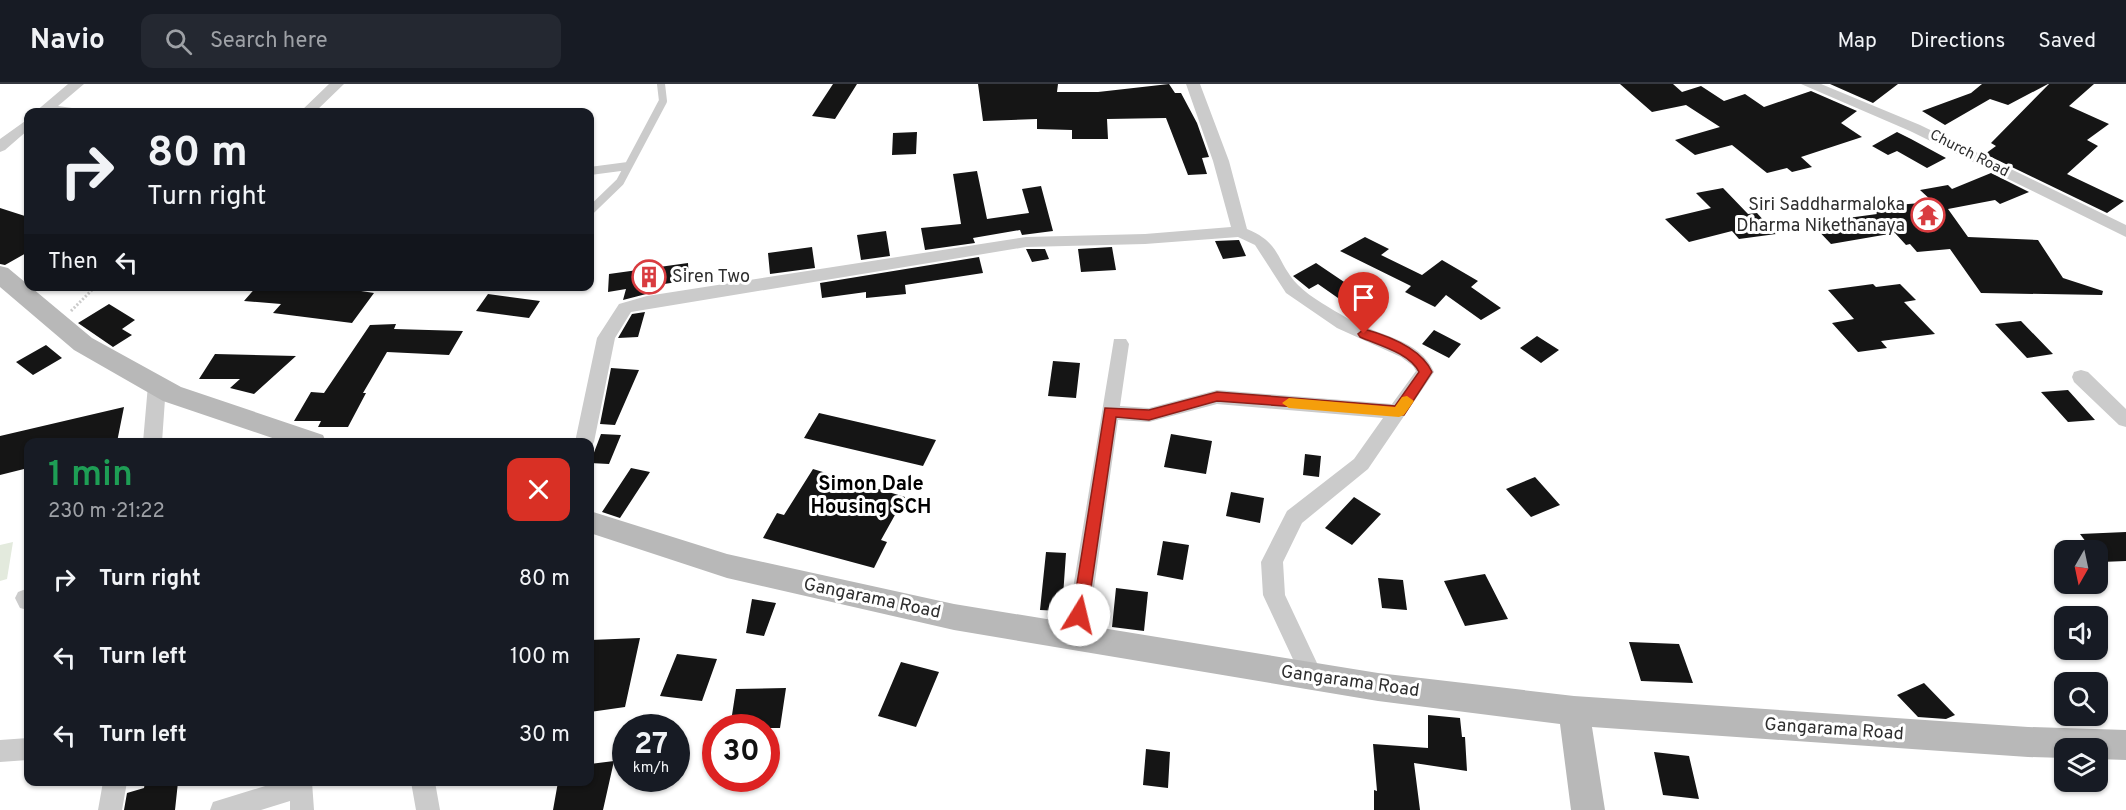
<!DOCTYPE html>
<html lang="en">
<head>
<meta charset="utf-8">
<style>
	body { margin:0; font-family:Overpass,sans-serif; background:#242831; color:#f1f3f6; height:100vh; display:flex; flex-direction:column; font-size:22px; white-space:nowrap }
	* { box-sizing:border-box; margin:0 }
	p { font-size:20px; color:#9ea1a6 }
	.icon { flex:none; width:33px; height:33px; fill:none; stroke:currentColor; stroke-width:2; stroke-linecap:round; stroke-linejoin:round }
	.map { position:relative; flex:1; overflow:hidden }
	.sheet { position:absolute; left:24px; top:354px; width:570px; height:348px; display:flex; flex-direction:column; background:#171b24; border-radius:12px; box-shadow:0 2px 4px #0004 }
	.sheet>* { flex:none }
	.banner { position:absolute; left:24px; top:24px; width:570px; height:183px; border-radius:12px; box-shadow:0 2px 4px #0004; background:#171b24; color:#f1f3f6; overflow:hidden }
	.needle { width:39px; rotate:189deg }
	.tools { position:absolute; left:2054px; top:456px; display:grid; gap:12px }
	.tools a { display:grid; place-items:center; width:54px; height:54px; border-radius:12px; background:#171b24; box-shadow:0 2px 4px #0004; font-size:30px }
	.speed { position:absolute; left:612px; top:630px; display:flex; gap:12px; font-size:30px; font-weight:700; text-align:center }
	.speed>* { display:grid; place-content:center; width:78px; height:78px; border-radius:50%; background:#171b24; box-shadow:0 2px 4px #0004; line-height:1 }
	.speed small { font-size:15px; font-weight:400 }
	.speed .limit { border:9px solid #d22; background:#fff; color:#111 }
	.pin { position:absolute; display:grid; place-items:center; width:51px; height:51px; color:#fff; margin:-62px -26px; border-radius:50% 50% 50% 0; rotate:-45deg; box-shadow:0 0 6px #0007 }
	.pin .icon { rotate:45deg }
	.me { position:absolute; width:66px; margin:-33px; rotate:9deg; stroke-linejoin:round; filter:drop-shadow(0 0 4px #0008) }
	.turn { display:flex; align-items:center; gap:21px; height:126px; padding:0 24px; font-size:27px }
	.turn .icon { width:78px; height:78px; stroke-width:2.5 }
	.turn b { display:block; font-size:42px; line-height:51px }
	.then { display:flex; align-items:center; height:57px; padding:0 24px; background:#0003; gap:12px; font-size:22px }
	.round { display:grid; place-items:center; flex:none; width:63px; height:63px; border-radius:12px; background:#242831 }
	.headline { display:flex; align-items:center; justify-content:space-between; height:102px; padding:0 24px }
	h1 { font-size:36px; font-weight:600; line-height:45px; color:#1e9e55 }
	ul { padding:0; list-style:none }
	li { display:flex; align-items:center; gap:18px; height:78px; padding:0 24px }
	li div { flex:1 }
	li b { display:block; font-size:22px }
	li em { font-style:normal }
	header { display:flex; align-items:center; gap:36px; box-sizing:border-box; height:84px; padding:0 30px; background:#171b24; border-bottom:2px solid #363941 }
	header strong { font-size:28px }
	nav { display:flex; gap:33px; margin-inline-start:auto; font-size:21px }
	.search { width:420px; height:54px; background:#242831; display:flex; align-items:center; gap:15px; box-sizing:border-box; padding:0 21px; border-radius:12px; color:#9ea1a6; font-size:22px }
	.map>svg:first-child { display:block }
	.green { fill:#e3eadd }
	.building { fill:#151515 }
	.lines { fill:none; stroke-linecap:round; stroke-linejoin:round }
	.path { stroke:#cbcbcb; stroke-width:3; stroke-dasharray:2 2; stroke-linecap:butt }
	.lane { stroke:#cbcbcb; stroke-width:8 }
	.street { fill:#cbcbcb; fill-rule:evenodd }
	.secondary { fill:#b8b8b8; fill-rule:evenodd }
	.route { fill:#d93025; stroke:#8d1f18; stroke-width:1.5 }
	.slow { fill:#f59e0b }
	.labels { text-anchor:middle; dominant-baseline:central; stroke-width:6; stroke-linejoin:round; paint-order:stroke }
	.far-street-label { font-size:15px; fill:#2e2e2e; stroke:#fff }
	.poi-label { font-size:18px; fill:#2e2e2e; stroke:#fff; text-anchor:end }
	.street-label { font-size:18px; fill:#2e2e2e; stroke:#fff }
	.neighbourhood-label { font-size:20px; font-weight:bold; fill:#000; stroke:#fff }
</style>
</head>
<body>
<header>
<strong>Navio</strong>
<div class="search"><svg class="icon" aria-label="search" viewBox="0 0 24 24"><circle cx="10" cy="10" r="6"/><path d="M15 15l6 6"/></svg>Search here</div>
<nav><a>Map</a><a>Directions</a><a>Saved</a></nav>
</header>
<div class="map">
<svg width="2126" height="726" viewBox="0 0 2126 726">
	<rect width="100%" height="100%" fill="#fff"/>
	<!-- green -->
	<path class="green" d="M13,458L7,495L0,497V461Z"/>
	<!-- building -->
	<path class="building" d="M833,0H857L835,35L812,32Z
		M978,0H1058L1057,8H1098L1169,0L1175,9H1181L1197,39L1209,73L1202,74L1207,90L1188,91L1166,34L1107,35L1108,55H1072V46L1037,45V35L983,37Z
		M1620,0H1673L1682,8L1701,2L1724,17L1745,10L1764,23L1811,7L1857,27L1841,39L1862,53L1801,73L1812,83L1792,88L1787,84L1767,89L1732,61L1695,71L1675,56L1720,43L1686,21L1652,28Z
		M1830,0H1898L1873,19Z
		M1982,0H2048L2008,21L1990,15L1945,41L1922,27L1971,9Z
		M2049,0H2094L2069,22L2109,40L2087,56L2098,62L2067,90L2124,117L2107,129L1985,70L1996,62L1991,59Z
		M917,48L916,70L892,71L893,49Z
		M1897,48L1911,55L1946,74L1927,84L1897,67L1888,71L1872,62Z
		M977,87L987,135L1029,129L1022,105L1041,102L1053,147L1022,151L1020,146L973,154L975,159L925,166L921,144L961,140L953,90Z
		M1991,89L2029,108L2000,120L1995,116L1948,125L1968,153L2038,156L2063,194L2103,207L2102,211L1981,209L1950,165L1917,168L1910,160L1906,161L1895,149L1831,160L1811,139L1877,130L1872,123L1933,118L1920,106L1948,101L1952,105Z
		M1723,104L1748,130L1757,129L1776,150L1739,155L1732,147L1689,158L1665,135L1711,124L1696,109Z
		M0,124L28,133V168L5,181L0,180Z
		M886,147L890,172L861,176L857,151Z
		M1365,153L1389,165L1381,171L1422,191L1442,176L1478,197L1471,203L1501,224L1481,236L1446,211L1435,223L1405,208L1411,202L1340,167Z
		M1239,156L1246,172L1223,175L1215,157Z
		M812,163L815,184L770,190L768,169Z
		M1112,163L1116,186L1081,188L1078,165Z
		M1026,165H1045L1049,175L1032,178Z
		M979,173L983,189L905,201L906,210L866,214V208L822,214L820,199Z
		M688,179L689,196L652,202L650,209L623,216L626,205L608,208L609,190Z
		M1316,179L1353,204L1338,214L1318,200L1309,205L1293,192Z
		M1873,200L1876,203L1900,200L1916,216L1904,218L1935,250L1881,257L1887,264L1858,268L1832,239L1854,235L1828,206Z
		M257,202H329L374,209L352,239L273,229L281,220L244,217Z
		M488,210L540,217L529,234L476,227Z
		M109,220L135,236L122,245L132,251L113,263L78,239Z
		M645,228L638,253L618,254L632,230Z
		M2021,237L2053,270L2027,274L1995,240Z
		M396,240L394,245L463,247L449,271L387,268L363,309H366L348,343H318L321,337H294L311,308L324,309L370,241Z
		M1434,246L1461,260L1449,274L1422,260Z
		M1537,252L1559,266L1541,279L1520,264Z
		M46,261L62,274L33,291L16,278Z
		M215,270L296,272L254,310L230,304L240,295H199Z
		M1053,277L1080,279L1076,314L1048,312Z
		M611,284L639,286L615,341L600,340Z
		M2068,306L2095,336L2068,338L2041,308Z
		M124,323L117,358H28V384L0,391V352Z
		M819,329L936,356L923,382L804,354Z
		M601,350L621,351L609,380L590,379Z
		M1171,350L1212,357L1206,390L1164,383Z
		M1305,370L1321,372L1319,393L1303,391Z
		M631,384L650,388L620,434L602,428Z
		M813,385L905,413L881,456L887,458L874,484L763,454L777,429L784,431Z
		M1535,393L1560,421L1531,433L1506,405Z
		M1231,408L1264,414L1260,439L1226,432Z
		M1354,413L1381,430L1352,461L1325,444Z
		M2126,448V477L2101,478L2097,466H2092L2080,450Z
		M1163,457L1189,461L1183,496L1157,491Z
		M1046,468L1066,469L1062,527L1040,526Z
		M1485,490L1508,535L1465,542L1444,497Z
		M1378,494L1403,496L1407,526L1382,524Z
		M1116,504L1148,508L1144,547L1112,543Z
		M752,515L776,519L764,552L746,549Z
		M640,554L625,623L590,628V556Z
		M1629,558L1679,560L1693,599L1641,597Z
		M677,570L717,575L702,617L660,612Z
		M901,578L939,588L916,643L878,632Z
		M1924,599L1955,631L1946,635L1918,633L1897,611Z
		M786,604L780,644H730L736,605Z
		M1428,631L1460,634L1462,653H1465L1467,687L1414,679L1420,726H1374V706L1377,707L1373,660L1428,664Z
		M1146,665L1170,668L1168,704L1143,701Z
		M1654,668L1689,672L1699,715L1663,711Z
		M614,677L603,726H553L558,698H590V680Z
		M145,698H178L175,726H124L127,709L144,704Z"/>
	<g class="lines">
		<!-- path -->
		<path class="path" d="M71,227L96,202"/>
		<!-- lane -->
		<path class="lane" d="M590,87L628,82
			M590,127L620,98L663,17L661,0"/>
		<!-- street -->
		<path class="street" d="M68,0H84L58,22L79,25L81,28H35Z
			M329,0H344L315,28H300Z
			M1186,0H1200L1229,77L1247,145C1283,160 1275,177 1298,201C1311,214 1332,225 1347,234C1376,252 1420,254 1434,288L1368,385L1302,439L1283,478L1285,511L1324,594L1321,601L1313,604L1305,601L1263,511L1261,478L1287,427L1354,375L1383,334L1217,320L1149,338L1118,336L1087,553L1084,560L1076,563L1068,560L1065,553L1114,255H1126L1129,260L1120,322L1149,324L1217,306L1392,320L1416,287L1413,282L1401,273L1337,244L1286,209L1255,161L1238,153L1145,160L1026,163L631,228L615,254L594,358L590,364V358H575L597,254L619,220L647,212L1026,153L1145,150L1231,143L1213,77Z
			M1801,0H1821L1920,41L2126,141V153L1910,47Z
			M28,35V46L5,66L0,68V55Z
			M2081,286L2088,288L2126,325V343L2119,341L2074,298L2072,293L2074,288Z
			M157,294L164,296L166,301L162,358H143L148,301L150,296Z
			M26,505L28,506V526L20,524L15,514L18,508Z
			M28,654V676L0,678V656Z
			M103,698H127L122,726H98Z
			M278,698H312L314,726H290V717L261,726H210L213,718Z
			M411,698H435L440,726H416Z"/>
		<!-- secondary -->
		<path class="secondary" d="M0,182L8,184L92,254L181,303L323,351L326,358H284L163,317L74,266L0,203Z
			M590,427L727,470L954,520L1378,589L1574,612L2028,643L2126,646V676L2097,675V664H2064V674L2028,673L1592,643L1605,726H1571L1560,640L1378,617L954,546L727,494L590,449Z"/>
	</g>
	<!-- route -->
	<path class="route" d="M1364,245C1389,252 1421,264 1432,288L1404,331L1217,317L1149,336L1116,333L1087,531L1079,537L1074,535L1072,531L1105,324L1149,326L1217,308L1395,322L1419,288C1410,269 1378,261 1360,253L1358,250Z"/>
	<!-- slow -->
	<path class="slow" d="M1407,312L1414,317L1404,331L1399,333L1289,324L1282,319L1289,314L1395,323L1402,313Z"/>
	<!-- icons -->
	<defs>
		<symbol id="temple-ring" viewBox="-11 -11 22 22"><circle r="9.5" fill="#fff" stroke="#d93c40" stroke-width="1.5"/><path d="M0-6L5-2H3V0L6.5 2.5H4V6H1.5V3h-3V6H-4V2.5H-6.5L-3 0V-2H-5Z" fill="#d93c40"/></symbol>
		<symbol id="building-ring" viewBox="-11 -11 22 22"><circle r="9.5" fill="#fff" stroke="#d93c40" stroke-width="1.5"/><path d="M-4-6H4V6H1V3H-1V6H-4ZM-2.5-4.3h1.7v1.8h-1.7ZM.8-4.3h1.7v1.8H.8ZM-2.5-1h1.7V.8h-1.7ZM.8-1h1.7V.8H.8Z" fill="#d93c40"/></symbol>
	</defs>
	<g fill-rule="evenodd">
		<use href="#temple-ring" x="1909" y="112" width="38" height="38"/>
		<use href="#building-ring" x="630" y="174" width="38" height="38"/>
	</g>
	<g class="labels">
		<!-- far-street labels -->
		<g class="far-street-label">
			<text transform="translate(1969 70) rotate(27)">Church Road</text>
		</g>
		<!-- poi labels -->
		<g class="poi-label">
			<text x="1905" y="121">Siri Saddharmaloka<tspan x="1905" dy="21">Dharma Nikethanaya</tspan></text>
			<text x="672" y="193" text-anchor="start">Siren Two</text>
		</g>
		<!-- street labels -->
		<g class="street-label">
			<text transform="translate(872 515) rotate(12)">Gangarama Road</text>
			<text transform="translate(1350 598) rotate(8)">Gangarama Road</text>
			<text transform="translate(1834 646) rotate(4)">Gangarama Road</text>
		</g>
		<!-- neighbourhood labels -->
		<g class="neighbourhood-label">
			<text x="871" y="401">Simon Dale<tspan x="871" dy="23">Housing SCH</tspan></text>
		</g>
	</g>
</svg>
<div class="tools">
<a><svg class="needle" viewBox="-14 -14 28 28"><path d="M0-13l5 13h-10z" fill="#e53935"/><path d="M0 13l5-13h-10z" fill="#9ea1a6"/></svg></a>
<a><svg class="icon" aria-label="sound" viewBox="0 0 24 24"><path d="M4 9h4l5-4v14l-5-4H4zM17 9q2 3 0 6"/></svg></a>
<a><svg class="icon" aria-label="search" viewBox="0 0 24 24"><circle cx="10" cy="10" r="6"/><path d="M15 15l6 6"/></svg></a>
<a><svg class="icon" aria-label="layers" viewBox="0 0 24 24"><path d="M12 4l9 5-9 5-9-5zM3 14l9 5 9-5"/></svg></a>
</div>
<div class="speed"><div>27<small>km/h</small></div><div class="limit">30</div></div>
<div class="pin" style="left:1364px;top:250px;background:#d93025"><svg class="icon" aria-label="arrive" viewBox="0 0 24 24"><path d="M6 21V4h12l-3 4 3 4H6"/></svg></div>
<svg class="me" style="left:1079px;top:531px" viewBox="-20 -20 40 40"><circle r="19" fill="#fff"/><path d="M0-13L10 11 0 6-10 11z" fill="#d93025"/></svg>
<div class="banner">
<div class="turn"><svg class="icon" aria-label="right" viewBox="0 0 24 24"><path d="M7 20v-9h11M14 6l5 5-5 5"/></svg><div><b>80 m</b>Turn right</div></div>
<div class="then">Then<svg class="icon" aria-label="left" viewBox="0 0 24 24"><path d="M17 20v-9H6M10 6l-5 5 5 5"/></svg></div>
</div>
<section class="sheet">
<div class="headline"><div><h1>1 min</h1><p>230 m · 21:22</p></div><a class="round" style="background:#d93025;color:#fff"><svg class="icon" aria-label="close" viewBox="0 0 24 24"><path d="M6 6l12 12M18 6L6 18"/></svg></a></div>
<ul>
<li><svg class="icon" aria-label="right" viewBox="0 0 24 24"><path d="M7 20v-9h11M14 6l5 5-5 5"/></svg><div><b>Turn right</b></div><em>80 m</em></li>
<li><svg class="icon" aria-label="left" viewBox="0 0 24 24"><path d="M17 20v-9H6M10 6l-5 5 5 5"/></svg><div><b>Turn left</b></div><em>100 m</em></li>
<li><svg class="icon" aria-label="left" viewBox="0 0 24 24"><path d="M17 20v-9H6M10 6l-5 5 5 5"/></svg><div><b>Turn left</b></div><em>30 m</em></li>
</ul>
</section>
</div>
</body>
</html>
